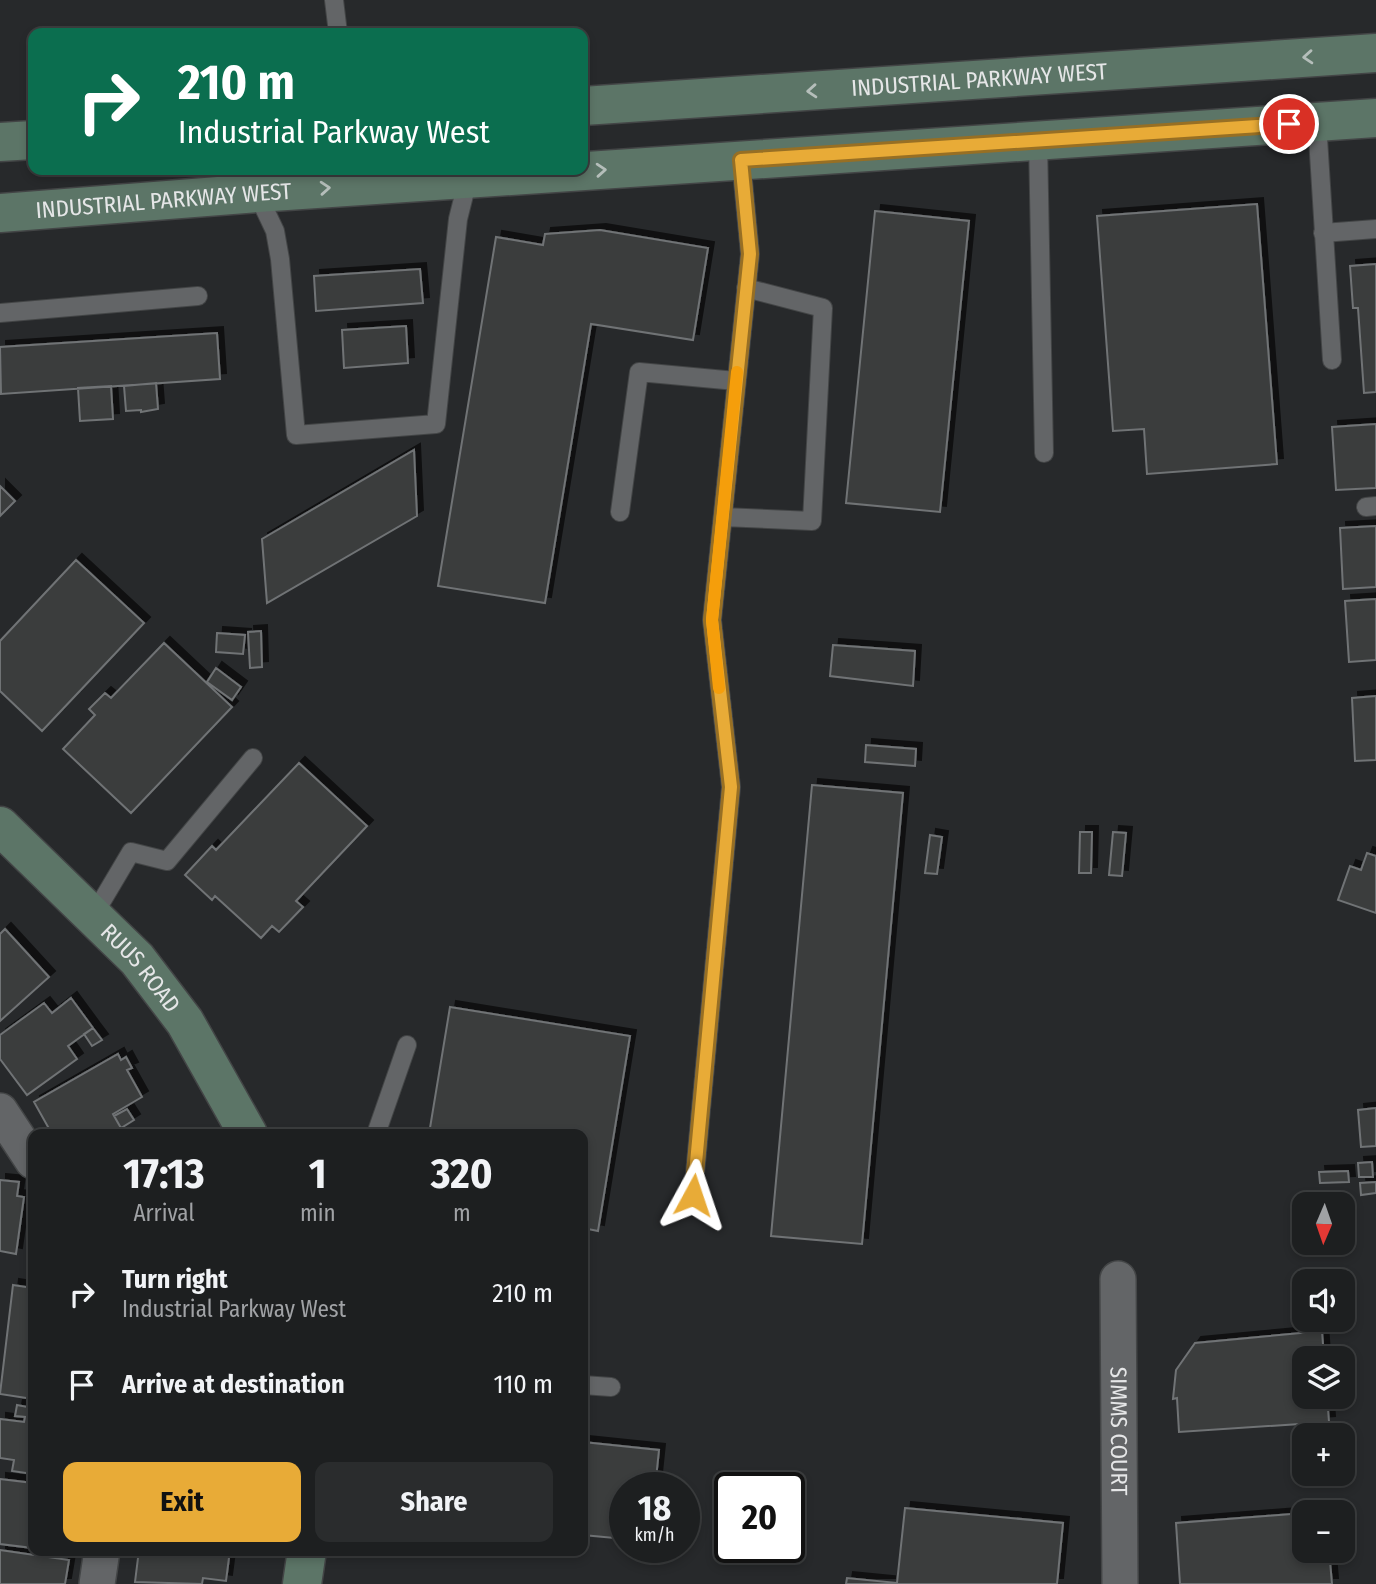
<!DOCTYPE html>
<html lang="en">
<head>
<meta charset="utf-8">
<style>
	body { margin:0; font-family:"Fira Sans Condensed",sans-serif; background:#2a2c2d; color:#f1f3f6; height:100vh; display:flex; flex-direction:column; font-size:26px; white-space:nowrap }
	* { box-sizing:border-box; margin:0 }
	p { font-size:23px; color:#a0a2a5 }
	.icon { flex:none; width:38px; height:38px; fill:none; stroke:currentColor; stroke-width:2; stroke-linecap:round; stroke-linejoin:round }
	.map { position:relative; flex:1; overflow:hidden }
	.drawer { position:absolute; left:28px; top:1129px; width:560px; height:427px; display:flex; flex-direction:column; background:#1d1f20; border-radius:14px; box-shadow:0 4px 10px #0003,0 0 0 2px #3b3d3e }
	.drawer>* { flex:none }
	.hud { position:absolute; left:28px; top:28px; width:560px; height:147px; border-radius:14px; box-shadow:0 4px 10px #0003,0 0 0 2px #3b3d3e; background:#0b6e4f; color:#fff; overflow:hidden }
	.needle { width:46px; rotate:182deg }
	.tools { position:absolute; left:1292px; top:1192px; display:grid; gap:14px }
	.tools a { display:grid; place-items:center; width:63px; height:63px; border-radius:14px; background:#1d1f20; box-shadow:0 4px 10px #0003,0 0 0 2px #3b3d3e; font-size:35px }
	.speed { position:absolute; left:609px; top:1472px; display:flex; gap:14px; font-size:35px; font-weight:700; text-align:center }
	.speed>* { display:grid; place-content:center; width:91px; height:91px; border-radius:50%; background:#1d1f20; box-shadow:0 4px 10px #0003,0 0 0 2px #3b3d3e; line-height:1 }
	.speed small { font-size:18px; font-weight:400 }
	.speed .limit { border:4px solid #111; border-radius:10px; background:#fff; color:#111 }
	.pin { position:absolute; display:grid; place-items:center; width:60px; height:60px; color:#fff; margin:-30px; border:4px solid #fff; border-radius:50%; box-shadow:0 2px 7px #0007 }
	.me { position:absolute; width:77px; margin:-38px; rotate:5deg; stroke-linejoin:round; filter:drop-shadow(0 0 5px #0008) }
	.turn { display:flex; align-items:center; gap:24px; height:147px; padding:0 35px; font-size:32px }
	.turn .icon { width:91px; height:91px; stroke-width:2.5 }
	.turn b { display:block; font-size:49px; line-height:60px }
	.eta { display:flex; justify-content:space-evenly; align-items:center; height:119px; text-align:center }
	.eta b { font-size:42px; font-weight:700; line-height:49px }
	.action { display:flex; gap:14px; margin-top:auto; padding:14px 35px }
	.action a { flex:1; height:80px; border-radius:14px; background:#e8ab37; color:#111; font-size:28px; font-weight:700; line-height:80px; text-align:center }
	.action a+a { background:#2a2c2d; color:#f1f3f6 }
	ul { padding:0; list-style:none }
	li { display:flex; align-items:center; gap:21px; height:91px; padding:0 35px }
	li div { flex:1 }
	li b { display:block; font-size:26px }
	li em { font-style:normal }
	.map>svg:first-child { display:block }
	.building { fill:#3b3d3e; stroke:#707375; stroke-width:2; filter:url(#shadow) }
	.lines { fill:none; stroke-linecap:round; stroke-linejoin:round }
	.lane-casing { stroke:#434546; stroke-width:20 }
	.street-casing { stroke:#434546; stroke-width:38 }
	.secondary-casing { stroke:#434546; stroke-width:41 }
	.lane { stroke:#636567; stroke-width:18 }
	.street { stroke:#636567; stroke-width:35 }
	.secondary { stroke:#5c7567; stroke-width:38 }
	.oneway { stroke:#b5beba }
	.route-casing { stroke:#976f24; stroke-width:18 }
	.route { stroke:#e8ab37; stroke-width:12 }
	.slow { stroke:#f59e0b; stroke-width:12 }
	.labels { text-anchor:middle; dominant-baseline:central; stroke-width:7; stroke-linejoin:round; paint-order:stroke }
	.street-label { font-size:23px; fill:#e5e6e7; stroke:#27292b }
</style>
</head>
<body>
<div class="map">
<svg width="1376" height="1584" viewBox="0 0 1376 1584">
	<defs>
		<filter id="shadow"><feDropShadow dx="6" dy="-6" stdDeviation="0" flood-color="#0009"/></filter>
	</defs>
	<rect width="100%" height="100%" fill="#27292b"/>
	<!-- building -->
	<path class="building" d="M1257,204L1277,464L1147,474L1144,429L1113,431L1097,216Z
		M875,211L969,221L940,512L846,503Z
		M600,230L708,248L693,340L591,324L545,603L438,586L496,237L543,245L545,234Z
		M1376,264V392L1364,393L1358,308H1353L1350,266Z
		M420,269L423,303L316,311L314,276Z
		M406,326L408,363L344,368L342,330Z
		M217,333L220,379L1,394L0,347Z
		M156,383L158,409L141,412V410L126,411L124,386Z
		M111,386L113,419L80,421L78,388Z
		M1376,424V488L1336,490L1332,427Z
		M414,450L417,516L267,603L262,539Z
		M0,486L15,501L0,516Z
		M1376,526V587L1343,589L1340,528Z
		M76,560L144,623L42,731L0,691V641Z
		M1376,599V660L1349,662L1345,601Z
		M261,631L262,667L250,668L248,632Z
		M217,633L245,635L243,654L216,652Z
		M164,643L232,707L131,813L63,749L95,715L89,709L105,693L111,698Z
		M833,645L915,651L913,686L830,676Z
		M216,668L241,687L232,700L207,682Z
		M1376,696V760L1355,761L1352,698Z
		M866,745L916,749L915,766L865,762Z
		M299,763L367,826L296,901L303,907L279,932L272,926L261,938L215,896L212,900L185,875L212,846L216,850Z
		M812,785L903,793L862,1244L771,1236Z
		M1080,832H1092L1091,873H1079Z
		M1113,832L1126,833L1122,876L1109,875Z
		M930,835L942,837L937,874L925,873Z
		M1367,853L1376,856V913L1338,900L1350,866L1361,870Z
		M5,929L49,977L0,1021V934Z
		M71,998L93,1028L68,1046L77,1059L27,1095L0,1059V1035L44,1003L52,1013Z
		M450,1007L630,1036L598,1231L583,1228V1134H429Z
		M93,1028L102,1040L92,1046L84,1034Z
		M118,1054L121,1060L126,1057L132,1068L127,1070L142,1097L113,1114L121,1128L110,1134H52L34,1102Z
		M1376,1108V1146L1361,1147L1358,1110Z
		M127,1109L134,1120L121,1128L114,1116Z
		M1372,1162L1373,1177H1359L1358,1163Z
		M1348,1171L1349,1182L1320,1183L1319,1172Z
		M0,1180L19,1182L17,1196L24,1197L16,1254L0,1251Z
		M1376,1182V1193L1361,1195L1360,1183Z
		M13,1285L33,1288V1399L0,1394Z
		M1322,1331L1324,1358H1304V1396H1327L1329,1422L1179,1432L1177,1398L1173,1399L1176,1370L1195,1343Z
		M17,1405L33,1408V1474L12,1471L14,1460L0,1458V1419L24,1422L25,1417L15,1416Z
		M583,1442L659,1450L655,1488H625V1539L583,1535Z
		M0,1479L33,1483V1548L0,1544Z
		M905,1508L1063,1523L1057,1584H846L847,1578L897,1583Z
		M1304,1513V1550H1329L1332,1584H1180L1176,1523Z
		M0,1550L69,1560L65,1584H0Z
		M139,1550H230L226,1581L203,1578L202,1584L135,1582Z"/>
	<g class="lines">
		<defs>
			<path id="lane" d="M334,0L338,33
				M1317,122L1332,360
				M1038,141L1044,453
				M257,170V193L275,231L280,259L296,435L436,424L458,219L468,179
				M1323,233L1376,229
				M0,313L198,296
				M1366,507L1376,506
				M620,512L639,372L736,381
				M723,517L812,521L823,308L746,288
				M93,916L131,852L167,861L253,758
				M376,1134L407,1045
				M693,1195L731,787L712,620L750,254L741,160
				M583,1385L611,1387"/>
			<g id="street">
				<path d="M0,1111L33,1161"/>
				<path id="s1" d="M1118,1279L1120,1584"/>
				<path d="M97,1584L102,1550"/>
			</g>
			<g id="secondary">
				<path id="s2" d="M583,106L1376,53"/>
				<path d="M0,142L33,140"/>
				<path id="s3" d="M0,213L257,193L1376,118"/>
				<path id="s4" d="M0,826L137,959L185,1022L248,1134"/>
				<path d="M302,1584L307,1550"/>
			</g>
		</defs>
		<!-- lane casing -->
		<use href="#lane" class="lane-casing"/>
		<!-- street casing -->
		<use href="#street" class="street-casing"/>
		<!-- secondary casing -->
		<use href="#secondary" class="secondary-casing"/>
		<!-- lane -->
		<use href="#lane" class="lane"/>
		<!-- street -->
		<use href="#street" class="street"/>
		<!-- secondary -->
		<use href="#secondary" class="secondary"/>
	</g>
	<!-- one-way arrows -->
	<defs><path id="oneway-chevron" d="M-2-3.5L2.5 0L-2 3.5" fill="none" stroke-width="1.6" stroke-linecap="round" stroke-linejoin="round" transform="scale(1.75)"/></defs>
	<g class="oneway">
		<use href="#oneway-chevron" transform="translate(1308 57) rotate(176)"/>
		<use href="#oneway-chevron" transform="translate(812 91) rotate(176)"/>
		<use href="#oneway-chevron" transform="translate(601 170) rotate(-4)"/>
		<use href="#oneway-chevron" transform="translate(325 188) rotate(-4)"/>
	</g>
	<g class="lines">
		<defs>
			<path id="route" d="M693,1195L731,787L712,620L750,254L741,160L1289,124"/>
		</defs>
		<!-- route casing -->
		<use href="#route" class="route-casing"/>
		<!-- route -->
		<use href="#route" class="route"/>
		<!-- slow -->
		<path class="slow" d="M719,688L712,620L737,372"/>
	</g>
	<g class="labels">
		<!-- street labels -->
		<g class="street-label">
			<text stroke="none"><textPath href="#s2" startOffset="397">INDUSTRIAL PARKWAY WEST</textPath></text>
			<text stroke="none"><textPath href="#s3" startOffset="164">INDUSTRIAL PARKWAY WEST</textPath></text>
			<text stroke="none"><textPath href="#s4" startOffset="200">RUUS ROAD</textPath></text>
			<text stroke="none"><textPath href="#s1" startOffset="152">SIMMS COURT</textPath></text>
		</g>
	</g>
</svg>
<div class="tools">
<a><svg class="needle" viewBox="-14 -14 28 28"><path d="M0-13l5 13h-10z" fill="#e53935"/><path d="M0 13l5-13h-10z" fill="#a0a2a5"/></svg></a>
<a><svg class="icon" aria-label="sound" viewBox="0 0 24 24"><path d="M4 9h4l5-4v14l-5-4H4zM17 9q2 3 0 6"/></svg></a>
<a><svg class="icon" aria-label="layers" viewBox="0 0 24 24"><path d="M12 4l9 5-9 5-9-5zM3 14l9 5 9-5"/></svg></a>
<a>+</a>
<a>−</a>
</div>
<div class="speed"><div>18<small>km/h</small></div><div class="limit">20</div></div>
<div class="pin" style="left:1289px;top:124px;background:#d93025"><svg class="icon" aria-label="arrive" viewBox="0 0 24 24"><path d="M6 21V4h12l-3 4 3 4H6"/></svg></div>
<svg class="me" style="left:693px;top:1195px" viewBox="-20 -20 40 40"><path d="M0-17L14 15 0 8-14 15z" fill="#e8ab37" stroke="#fff" stroke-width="4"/></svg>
<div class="hud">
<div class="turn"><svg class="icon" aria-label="right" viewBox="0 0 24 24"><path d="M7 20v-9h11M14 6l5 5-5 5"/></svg><div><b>210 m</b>Industrial Parkway West</div></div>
</div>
<section class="drawer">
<div class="eta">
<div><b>17:13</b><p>Arrival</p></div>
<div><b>1</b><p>min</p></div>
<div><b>320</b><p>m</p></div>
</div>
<ul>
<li><svg class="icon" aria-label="right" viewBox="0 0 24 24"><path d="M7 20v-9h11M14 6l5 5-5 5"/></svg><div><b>Turn right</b><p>Industrial Parkway West</p></div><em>210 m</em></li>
<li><svg class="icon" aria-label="arrive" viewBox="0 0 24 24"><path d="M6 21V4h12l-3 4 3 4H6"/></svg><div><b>Arrive at destination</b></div><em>110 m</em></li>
</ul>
<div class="action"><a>Exit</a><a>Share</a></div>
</section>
</div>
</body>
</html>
